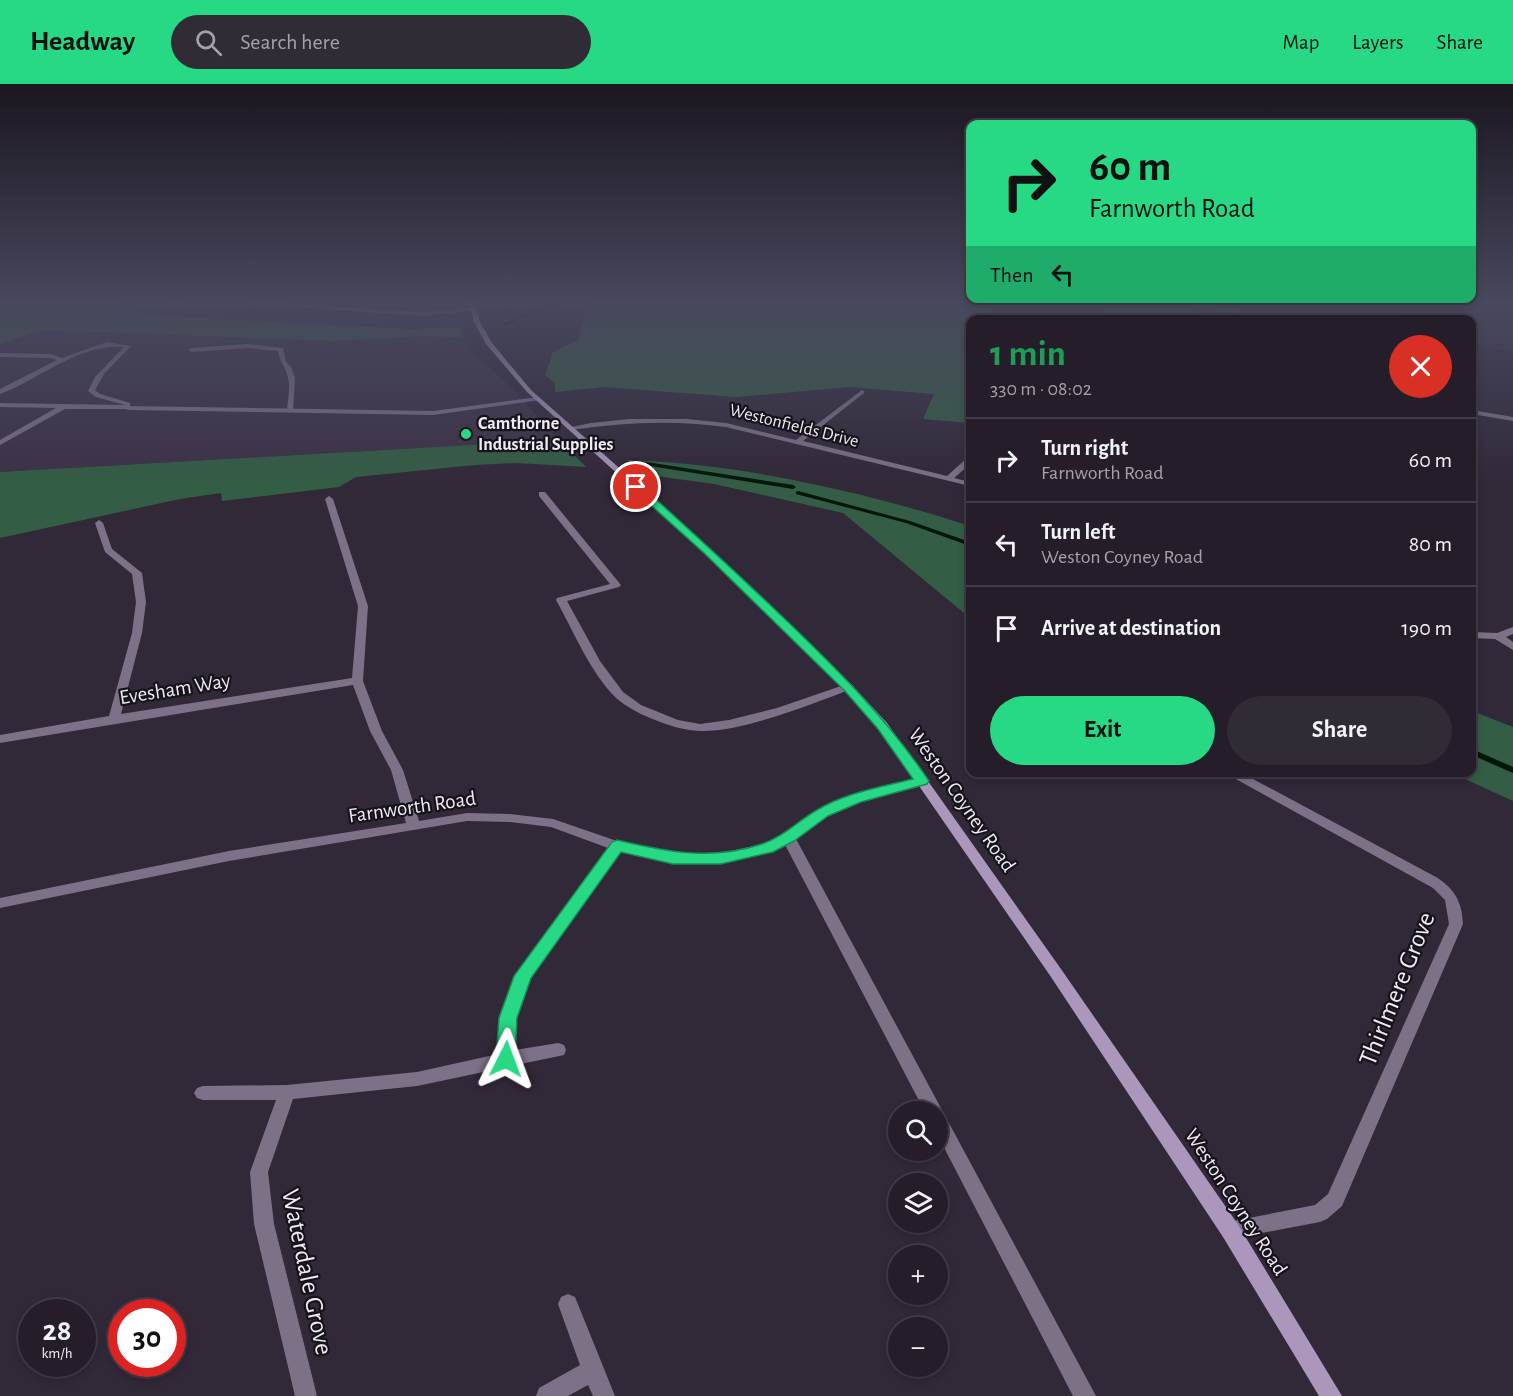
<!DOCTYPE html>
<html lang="en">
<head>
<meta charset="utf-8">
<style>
	body { margin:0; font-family:"Alegreya Sans",sans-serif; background:#312b36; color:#f1f3f6; height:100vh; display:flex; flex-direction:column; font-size:22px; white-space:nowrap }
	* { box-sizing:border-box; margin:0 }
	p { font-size:20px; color:#a3a2a8 }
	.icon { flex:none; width:33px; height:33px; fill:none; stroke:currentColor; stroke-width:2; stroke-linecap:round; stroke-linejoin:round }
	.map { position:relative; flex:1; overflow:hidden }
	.sheet { position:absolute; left:966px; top:231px; width:510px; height:462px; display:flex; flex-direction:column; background:#251e2a; border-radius:12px; box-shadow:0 3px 9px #0003,0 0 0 2px #423c47 }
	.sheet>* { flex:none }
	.banner { position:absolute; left:966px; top:36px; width:510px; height:183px; border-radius:12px; box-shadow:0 3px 9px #0003,0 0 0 2px #423c47; background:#27d885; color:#111; overflow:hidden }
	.tools { position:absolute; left:888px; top:1017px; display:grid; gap:12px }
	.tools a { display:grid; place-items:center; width:60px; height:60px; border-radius:50%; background:#251e2a; box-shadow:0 3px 9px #0003,0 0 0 2px #423c47; font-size:30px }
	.speed { position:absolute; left:18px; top:1215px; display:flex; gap:12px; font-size:30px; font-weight:700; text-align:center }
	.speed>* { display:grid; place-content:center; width:78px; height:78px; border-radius:50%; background:#251e2a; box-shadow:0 3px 9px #0003,0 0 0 2px #423c47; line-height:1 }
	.speed small { font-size:15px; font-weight:400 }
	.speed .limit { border:9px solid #d22; background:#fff; color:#111 }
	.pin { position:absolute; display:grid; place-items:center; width:51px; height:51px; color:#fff; margin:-26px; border:3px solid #fff; border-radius:50%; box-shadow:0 2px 6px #0007 }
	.me { position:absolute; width:66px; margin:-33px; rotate:3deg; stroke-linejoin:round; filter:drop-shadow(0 0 4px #0008) }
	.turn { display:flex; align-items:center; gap:21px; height:126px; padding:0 24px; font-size:27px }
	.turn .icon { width:78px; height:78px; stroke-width:2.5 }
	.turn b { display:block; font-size:42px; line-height:51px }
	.then { display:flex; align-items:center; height:57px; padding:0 24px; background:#0003; gap:12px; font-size:22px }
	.round { display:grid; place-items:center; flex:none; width:63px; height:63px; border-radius:32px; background:#312b36 }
	.head { display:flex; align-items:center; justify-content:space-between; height:102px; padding:0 24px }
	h1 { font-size:36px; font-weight:600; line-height:45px; color:#1e9e55 }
	.action { display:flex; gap:12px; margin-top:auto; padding:12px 24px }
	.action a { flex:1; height:69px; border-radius:36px; background:#27d885; color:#111; font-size:24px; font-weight:600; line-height:69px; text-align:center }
	.action a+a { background:#312b36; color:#f1f3f6 }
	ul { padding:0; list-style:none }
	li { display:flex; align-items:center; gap:18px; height:84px; padding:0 24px; border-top:2px solid #423c47 }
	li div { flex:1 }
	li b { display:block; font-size:22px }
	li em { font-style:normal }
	header { display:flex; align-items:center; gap:36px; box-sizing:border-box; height:84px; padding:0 30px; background:#27d885; color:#111 }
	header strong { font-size:28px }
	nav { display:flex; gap:33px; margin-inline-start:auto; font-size:21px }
	.search { width:420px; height:54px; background:#312b36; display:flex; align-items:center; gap:15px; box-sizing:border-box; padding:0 21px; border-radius:33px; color:#a3a2a8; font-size:22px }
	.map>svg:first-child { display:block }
	.built { fill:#3c3146 }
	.green { fill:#335d44 }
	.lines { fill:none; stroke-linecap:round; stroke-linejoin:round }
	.stream { fill:#001607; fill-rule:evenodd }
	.lane { fill:#7d7187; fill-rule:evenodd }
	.street { fill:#7d7187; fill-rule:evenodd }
	.secondary { fill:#aa97bb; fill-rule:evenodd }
	.route { fill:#27d885; stroke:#198c56; stroke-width:1.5 }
	.poi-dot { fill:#27d885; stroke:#17131a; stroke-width:2 }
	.labels { text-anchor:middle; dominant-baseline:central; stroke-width:4.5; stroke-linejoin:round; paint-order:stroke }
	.far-poi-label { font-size:18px; font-weight:bold; fill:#efeaf4; stroke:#17131a; text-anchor:start }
	.far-street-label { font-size:18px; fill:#efeaf4; stroke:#17131a }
	.street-label { font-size:21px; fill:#efeaf4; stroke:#17131a }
	.near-street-label { font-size:26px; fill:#efeaf4; stroke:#17131a }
</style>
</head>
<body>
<header>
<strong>Headway</strong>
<div class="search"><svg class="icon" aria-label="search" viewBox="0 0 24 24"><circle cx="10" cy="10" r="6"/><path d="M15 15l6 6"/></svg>Search here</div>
<nav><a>Map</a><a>Layers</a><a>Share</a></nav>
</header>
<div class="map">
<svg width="1513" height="1312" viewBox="0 0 1513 1312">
	<rect width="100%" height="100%" fill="#312838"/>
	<!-- built -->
	<path class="built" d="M1404,219H1513V267L1472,262V236L1397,235Z
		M41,246L333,257L426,252L464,254L475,271L508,300L559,356L0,388V260Z"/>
	<!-- green -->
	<path class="green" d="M0,219H125L114,225L160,232L410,245L461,243L464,254L426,252L333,257L41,246L0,260Z
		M588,219H1001L995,222L992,229L1013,233L1039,232L1049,235L970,236V339L923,335L934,310L850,303L736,313L604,303L555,308V299L545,291L553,268L578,256Z
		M1102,219H1228L1243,227L1234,229L1196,225V230L1166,232L1134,229L1123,235H1114L1100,229L1106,224Z
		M559,356L586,383L517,379L475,381L356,393L339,403L222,417L221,409L180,415L0,454V388Z
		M627,376C738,379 865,408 970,442V534L843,429L714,400L641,390Z
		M1472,627L1513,643V717L1452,689L1472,688Z"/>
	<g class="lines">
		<!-- stream -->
		<path class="stream" d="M552,219H557L506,241L503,240Z
			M1068,219H1073L1076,221L1073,224L1072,236H1068L1069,224L1072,221Z
			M634,376L793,401L796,403L793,405L632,379L631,378Z
			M798,407L910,437L970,458V462L906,439L796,410V408Z
			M1472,665L1513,683V689L1472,671Z"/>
		<!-- lane -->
		<path class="lane" d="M107,258L131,262L104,290L95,306L100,310L130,319V325H65L0,361V356L56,324L0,323V319L125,321L96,313L88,307L95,293L124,263C79,259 40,295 0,310V305L57,276L50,274L0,273V269L51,270L62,274Z
			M247,260L283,264L286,278L291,283L295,294L293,327L287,326C288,314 291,301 287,290C284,280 280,278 278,267L247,264L191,268L188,266L191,264Z
			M788,748L793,750L795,753L1096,1312H1073L938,1052V1028H925L781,753L783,750Z"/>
		<!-- street -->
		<path class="street" d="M175,219H183L171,223V221Z
			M245,219H276L423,228L474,224L477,226L423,232Z
			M862,306L864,307V309L803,357L947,392L967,374H970V380L954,394L970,398V402L726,343C674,336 623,338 571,346L567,344L591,339L629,335H687L726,339L796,356Z
			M538,313L541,315L540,316L433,331L128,326L124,324L128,322L433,327Z
			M1472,326L1513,333V337L1472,330Z
			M539,408H545L621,501L619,503L567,517L600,577L623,608L641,621L678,636L700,640L729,636L777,624L844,601H852L854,603L852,605C811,620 746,647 703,647C685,647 667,641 650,634C638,629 625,622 615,613C589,586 574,548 556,516L557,514L610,500L539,412Z
			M329,412L333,415L368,522L363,597L382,647L403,686L419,737L467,729L510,730L553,735L620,758L673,770L721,769L763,760L783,750L818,726L851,712L922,693L928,697L926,700L861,718L828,732L793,756L767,769L721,779L673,780L620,767L530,894L516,934L515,966L558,959L564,961L566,966L564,971L417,1002L293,1015L268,1088L274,1140L317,1312H295L254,1140L250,1088L276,1016H203L197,1014L194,1009L197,1004L203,1002L287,1001L417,988L498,970L500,934L518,888L608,764L551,743L510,738L467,737L229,777L0,824V814L229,767L406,739L391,686L370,647L353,601L0,659V651L109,632L132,549L136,518L132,490L105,468L95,439L99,436L103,439L112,465L142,489L146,518L142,549L121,630L352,594L358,522L325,415Z
			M1513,543V550L1506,553L1513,558V566L1495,555L1472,554V548L1497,549Z
			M1223,688H1240L1436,793C1455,805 1462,818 1463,840L1342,1122L1327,1135L1320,1138L1230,1155L1223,1153L1220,1146L1223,1139L1315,1121L1328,1110L1449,840L1445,816L1433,804Z
			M568,1210L575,1213L615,1312H593L588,1301L568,1312H536L539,1304L580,1281L558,1220L561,1213Z"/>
		<!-- secondary -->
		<path class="secondary" d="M469,219H475L480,238L492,259L531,306L711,465L852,601L887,639L1061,885L1237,1139L1342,1312H1319L1223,1153L1051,893L879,644L844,605L705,469L527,308L486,260L474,238Z"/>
	</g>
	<!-- sky -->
	<linearGradient id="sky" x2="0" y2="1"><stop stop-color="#1b161f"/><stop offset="0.54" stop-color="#48485e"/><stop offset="1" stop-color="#48485e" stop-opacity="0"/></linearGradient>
	<rect width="1513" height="403" fill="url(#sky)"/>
	<!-- route -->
	<path class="route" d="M633,401H640C690,446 739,491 787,537C840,588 888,636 929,697L927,700L861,718L828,732L794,757L773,768L721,780H673L621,768L531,894L517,934L515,975L513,981L506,983L499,981L496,975L499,934L514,892L612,758L617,756C668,768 710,777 762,760C783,753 798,737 817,726C845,709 881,703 913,695L878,645L844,606L704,469L633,405Z"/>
	<!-- markers -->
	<circle class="poi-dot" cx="466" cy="350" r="6"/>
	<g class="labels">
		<!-- far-poi labels -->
		<g class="far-poi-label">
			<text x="478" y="340">Camthorne<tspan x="478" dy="21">Industrial Supplies</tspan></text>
		</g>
		<!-- far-street labels -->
		<g class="far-street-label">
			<text transform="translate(794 342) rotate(14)">Westonfields Drive</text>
		</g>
		<!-- street labels -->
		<g class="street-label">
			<text transform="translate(175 605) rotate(-9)">Evesham Way</text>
			<text transform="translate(962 716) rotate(55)">Weston Coyney Road</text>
			<text transform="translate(412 723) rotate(-8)">Farnworth Road</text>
			<text transform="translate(1236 1118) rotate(57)">Weston Coyney Road</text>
		</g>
		<!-- near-street labels -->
		<g class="near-street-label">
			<text transform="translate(1397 905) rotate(-68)">Thirlmere Grove</text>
			<text transform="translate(307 1188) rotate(78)">Waterdale Grove</text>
		</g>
	</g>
</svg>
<div class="tools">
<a><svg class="icon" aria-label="search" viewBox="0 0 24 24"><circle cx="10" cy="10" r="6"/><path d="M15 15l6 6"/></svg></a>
<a><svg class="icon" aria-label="layers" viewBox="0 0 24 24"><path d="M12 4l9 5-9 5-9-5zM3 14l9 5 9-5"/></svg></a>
<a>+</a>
<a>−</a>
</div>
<div class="speed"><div>28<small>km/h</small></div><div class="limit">30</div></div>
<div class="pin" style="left:636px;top:403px;background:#d93025"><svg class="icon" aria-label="arrive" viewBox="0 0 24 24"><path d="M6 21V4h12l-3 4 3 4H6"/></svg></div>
<svg class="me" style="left:506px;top:975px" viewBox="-20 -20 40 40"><path d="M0-17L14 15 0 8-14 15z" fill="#27d885" stroke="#fff" stroke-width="4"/></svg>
<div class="banner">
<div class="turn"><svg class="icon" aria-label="right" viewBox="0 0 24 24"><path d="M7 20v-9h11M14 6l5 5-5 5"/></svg><div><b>60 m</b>Farnworth Road</div></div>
<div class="then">Then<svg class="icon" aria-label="left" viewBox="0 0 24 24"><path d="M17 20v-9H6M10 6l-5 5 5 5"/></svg></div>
</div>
<section class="sheet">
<div class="head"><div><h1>1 min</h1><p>330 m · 08:02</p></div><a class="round" style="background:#d93025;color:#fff"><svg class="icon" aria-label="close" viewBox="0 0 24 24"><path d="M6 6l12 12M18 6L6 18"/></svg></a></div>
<ul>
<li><svg class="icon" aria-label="right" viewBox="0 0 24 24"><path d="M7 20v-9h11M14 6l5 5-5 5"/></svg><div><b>Turn right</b><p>Farnworth Road</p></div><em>60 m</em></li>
<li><svg class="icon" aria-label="left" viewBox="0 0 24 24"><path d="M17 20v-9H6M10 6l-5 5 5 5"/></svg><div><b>Turn left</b><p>Weston Coyney Road</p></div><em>80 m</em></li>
<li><svg class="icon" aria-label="arrive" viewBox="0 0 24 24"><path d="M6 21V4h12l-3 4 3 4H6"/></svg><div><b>Arrive at destination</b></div><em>190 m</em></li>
</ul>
<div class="action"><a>Exit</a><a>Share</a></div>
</section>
</div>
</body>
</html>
